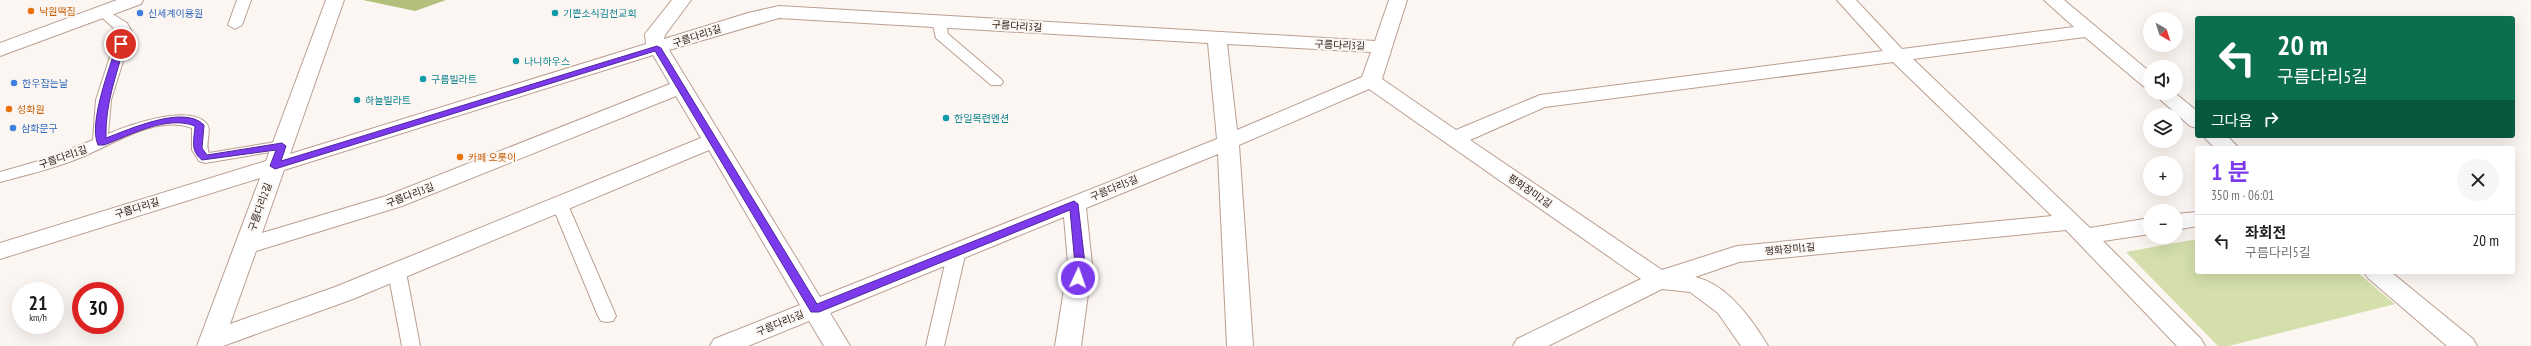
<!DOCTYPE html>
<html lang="ko">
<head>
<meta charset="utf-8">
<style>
	body { margin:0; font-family:"PT Sans Narrow","Noto Sans KR",sans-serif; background:#f6f6f6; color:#202124; height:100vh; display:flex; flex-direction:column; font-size:15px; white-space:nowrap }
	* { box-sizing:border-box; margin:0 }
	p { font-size:13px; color:#757577 }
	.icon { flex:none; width:22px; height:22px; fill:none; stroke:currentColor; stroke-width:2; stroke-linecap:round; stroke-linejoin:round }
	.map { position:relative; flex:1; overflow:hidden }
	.sheet { position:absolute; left:2195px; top:146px; width:320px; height:128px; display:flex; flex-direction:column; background:#fff; border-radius:4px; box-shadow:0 4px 16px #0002 }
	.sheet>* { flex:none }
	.hud { position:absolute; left:2195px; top:16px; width:320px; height:122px; border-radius:4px; box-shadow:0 4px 16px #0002; background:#0b6e4f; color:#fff; overflow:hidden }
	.needle { width:26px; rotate:141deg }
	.tools { position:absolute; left:2143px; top:12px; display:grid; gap:8px }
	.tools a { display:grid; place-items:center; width:40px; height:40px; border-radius:50%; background:#fff; box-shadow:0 4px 16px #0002; font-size:20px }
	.speed { position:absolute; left:12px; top:282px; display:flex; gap:8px; font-size:20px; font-weight:700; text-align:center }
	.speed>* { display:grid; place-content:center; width:52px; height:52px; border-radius:50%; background:#fff; box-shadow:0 4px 16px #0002; line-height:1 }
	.speed small { font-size:10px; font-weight:400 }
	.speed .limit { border:6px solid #d22; background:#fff; color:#111 }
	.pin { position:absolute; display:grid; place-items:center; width:34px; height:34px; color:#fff; margin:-17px; border:2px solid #fff; border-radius:50%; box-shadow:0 1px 4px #0007 }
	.me { position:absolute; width:44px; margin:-22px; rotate:3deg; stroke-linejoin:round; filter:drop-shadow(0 0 3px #0008) }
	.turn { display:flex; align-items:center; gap:14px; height:84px; padding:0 16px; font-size:18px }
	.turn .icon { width:52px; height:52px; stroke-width:2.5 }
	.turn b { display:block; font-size:28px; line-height:34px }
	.then { display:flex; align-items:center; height:38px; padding:0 16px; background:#0003; gap:8px; font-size:15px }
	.round { display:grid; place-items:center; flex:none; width:42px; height:42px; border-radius:21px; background:#f6f6f6 }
	.headline { display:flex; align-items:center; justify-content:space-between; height:68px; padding:0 16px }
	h1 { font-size:24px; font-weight:600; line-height:30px; color:#7c3aed }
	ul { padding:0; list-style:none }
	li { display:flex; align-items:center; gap:12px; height:52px; padding:0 16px; border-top:1px solid #e0e0e0 }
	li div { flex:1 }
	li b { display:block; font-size:15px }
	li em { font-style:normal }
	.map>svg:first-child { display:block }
	.green { fill:#d4dfac }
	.forest { fill:#b2c07c }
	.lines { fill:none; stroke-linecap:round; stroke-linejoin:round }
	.lane-casing { stroke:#ba9f90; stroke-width:2 }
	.street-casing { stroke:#ba9f90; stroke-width:2 }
	.lane { fill:#fff; fill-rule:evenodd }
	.street { fill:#fff; fill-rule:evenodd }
	.route { fill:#7c3aed; stroke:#51269a }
	.food-dot { fill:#e8710a; stroke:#fcf6f3; stroke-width:1.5 }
	.shop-dot { fill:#3f7fe0; stroke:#fcf6f3; stroke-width:1.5 }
	.culture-dot { fill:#0f9aa8; stroke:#fcf6f3; stroke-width:1.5 }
	.labels { text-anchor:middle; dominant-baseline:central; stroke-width:4; stroke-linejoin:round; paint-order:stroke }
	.food-label { font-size:10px; fill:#c56008; stroke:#fcf6f3; text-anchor:start }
	.shop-label { font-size:10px; fill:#366cbe; stroke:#fcf6f3; text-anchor:start }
	.culture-label { font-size:10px; fill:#0d838f; stroke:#fcf6f3; text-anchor:start }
	.street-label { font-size:10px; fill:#241a15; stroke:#fcf6f3 }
</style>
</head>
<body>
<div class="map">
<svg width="2531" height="346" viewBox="0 0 2531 346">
	<rect width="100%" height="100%" fill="#fcf6f3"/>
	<!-- green -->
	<path class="green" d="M2197,239V272H2357L2395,304L2229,346H2218L2126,252Z"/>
	<!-- forest -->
	<path class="forest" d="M363,0H446L415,11Z"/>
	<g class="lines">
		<defs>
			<path id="lane" d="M237,0H251L242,25L235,29L228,25Z
				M103,8L127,23L132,32L111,100L108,134C129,125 188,104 206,123C213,129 204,144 209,153L282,141L288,143L290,146L288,149L205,163L199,161L192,150V128C155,114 111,146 77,159C52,169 26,175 0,182V172L49,158L93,140L96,100L118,32L96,12Z
				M939,17L946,21L948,34L1001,79L1003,82L1001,85H991L936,38L932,21Z
				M560,200L566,201L568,205L616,316L613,321L607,322L601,321L598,316L552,205L554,201Z
				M957,245L963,247L966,251L944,346H926L948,251L951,247Z
				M397,266L403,268L406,272L420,346H402L388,272L391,268Z"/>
			<path id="street" d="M117,0H143L141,4L0,56V43Z
				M326,0H344L290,154L646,44L645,34L672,0H691L665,35L664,39L748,13L779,6L1375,41L1389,0H1407L1382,79L1456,130L1540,95L1883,51L1837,0H1856L1902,49L2074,27L2044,0H2064L2150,72V88L2143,86L2085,37L1913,59L2090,228L2150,218V234L2103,241L2201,339L2205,346H2177L2066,230L1739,262L1695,277C1727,284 1752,319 1768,346H1741L1718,313L1690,292L1662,289L1548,346H1513L1517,339L1641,279L1369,89L1239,145L1253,346H1227L1218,154L1086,208L1092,264L1081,346H1055L1068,264L1064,217L830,313L850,346H824L809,321L748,346H710L714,339L800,305L709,150L353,299L223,346H197L260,178L0,259V243L266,161ZM779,18L1208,43L1217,139L820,297L669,50ZM1227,44L1371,52L1362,77L1237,130ZM653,55L670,84L386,196L262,233L284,170ZM1893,62L2052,216L1737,246L1662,270L1470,140L1545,107ZM676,96L701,138L335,287L230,324L256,251L402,206Z
				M2153,93H2175L2197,111V128L2190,126Z
				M2203,136H2227L2239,148H2215Z
				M2197,212V226L2176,230V214Z
				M2364,272H2391L2473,339L2477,346H2447L2368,278Z"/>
		</defs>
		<!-- lane casing -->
		<use href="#lane" class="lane-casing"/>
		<!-- street casing -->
		<use href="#street" class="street-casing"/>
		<!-- lane -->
		<use href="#lane" class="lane"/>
		<!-- street -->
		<use href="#street" class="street"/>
	</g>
	<!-- route -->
	<path class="route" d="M121,42L125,44C116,76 105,105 106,138C128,130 184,104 204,125L202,148L207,155L282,143L286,146L281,161L657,46L661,48L817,304L1074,201L1078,204L1085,264L1083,278L1078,281L1073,278L1075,264L1070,210L819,312H811L655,51L275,169L270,166L276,150L202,160C190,151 194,140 195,126C166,115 131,135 104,145H98C88,123 110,67 117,44Z"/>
	<!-- markers -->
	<g class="food-dot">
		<circle cx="31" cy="11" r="4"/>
		<circle cx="9" cy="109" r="4"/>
		<circle cx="460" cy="157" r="4"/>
	</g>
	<g class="shop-dot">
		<circle cx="140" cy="13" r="4"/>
		<circle cx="14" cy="83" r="4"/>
		<circle cx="13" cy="128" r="4"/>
	</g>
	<g class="culture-dot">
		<circle cx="555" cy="13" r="4"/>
		<circle cx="516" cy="61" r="4"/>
		<circle cx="423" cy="79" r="4"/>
		<circle cx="357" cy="100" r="4"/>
		<circle cx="946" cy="118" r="4"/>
	</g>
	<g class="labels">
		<!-- food labels -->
		<g class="food-label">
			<text x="39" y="11">낙원떡집</text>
			<text x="17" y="109">성화원</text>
			<text x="468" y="157">카페 오롯이</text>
		</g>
		<!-- shop labels -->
		<g class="shop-label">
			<text x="148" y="13">신세계이용원</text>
			<text x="22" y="83">한우잡는날</text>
			<text x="21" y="128">삼화문구</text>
		</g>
		<!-- culture labels -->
		<g class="culture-label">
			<text x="563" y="13">기쁜소식김천교회</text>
			<text x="524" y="61">나니하우스</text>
			<text x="431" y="79">구름빌라트</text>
			<text x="365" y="100">하늘빌라트</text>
			<text x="954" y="118">한일목련멘션</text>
		</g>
		<!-- street labels -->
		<g class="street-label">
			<text transform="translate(1017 26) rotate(4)">구름다리3길</text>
			<text transform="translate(697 36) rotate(-18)">구름다리3길</text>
			<text transform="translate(1340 45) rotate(3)">구름다리3길</text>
			<text transform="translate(63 157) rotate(-19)">구름다리1길</text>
			<text transform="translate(1114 188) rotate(-22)">구름다리5길</text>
			<text transform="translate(1530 191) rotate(35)">평화장미2길</text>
			<text transform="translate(410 195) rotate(-21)">구름다리3길</text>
			<text transform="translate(260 207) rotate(-70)">구름다리2길</text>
			<text transform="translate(137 208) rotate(-17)">구름다리길</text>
			<text transform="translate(1790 249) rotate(-5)">평화장미1길</text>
			<text transform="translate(780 323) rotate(-22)">구름다리5길</text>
		</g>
	</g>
</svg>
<div class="tools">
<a><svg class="needle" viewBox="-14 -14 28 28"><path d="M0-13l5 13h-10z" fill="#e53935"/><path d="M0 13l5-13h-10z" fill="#757577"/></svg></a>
<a><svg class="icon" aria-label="sound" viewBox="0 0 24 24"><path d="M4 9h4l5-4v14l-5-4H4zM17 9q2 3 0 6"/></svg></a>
<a><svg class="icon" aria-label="layers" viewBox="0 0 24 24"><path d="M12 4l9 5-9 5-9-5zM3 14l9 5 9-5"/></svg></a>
<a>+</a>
<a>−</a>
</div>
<div class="speed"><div>21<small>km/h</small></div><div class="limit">30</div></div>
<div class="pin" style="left:121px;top:44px;background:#d93025"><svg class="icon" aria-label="arrive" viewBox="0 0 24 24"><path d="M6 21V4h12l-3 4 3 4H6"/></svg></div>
<svg class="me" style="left:1078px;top:278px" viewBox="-20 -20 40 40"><circle r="17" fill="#7c3aed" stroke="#fff" stroke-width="3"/><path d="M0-11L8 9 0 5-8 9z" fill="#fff"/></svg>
<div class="hud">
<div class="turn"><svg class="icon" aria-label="left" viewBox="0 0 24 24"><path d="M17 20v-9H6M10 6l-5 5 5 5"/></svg><div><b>20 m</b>구름다리5길</div></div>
<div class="then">그다음<svg class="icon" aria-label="right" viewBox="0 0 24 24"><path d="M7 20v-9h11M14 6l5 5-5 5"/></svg></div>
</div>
<section class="sheet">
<div class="headline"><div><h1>1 분</h1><p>350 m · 06:01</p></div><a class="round"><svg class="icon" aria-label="close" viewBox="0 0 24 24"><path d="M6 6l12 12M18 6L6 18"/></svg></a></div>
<ul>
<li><svg class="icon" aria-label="left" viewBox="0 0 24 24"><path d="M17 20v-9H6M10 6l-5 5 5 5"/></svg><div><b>좌회전</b><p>구름다리5길</p></div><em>20 m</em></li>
</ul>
</section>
</div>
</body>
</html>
